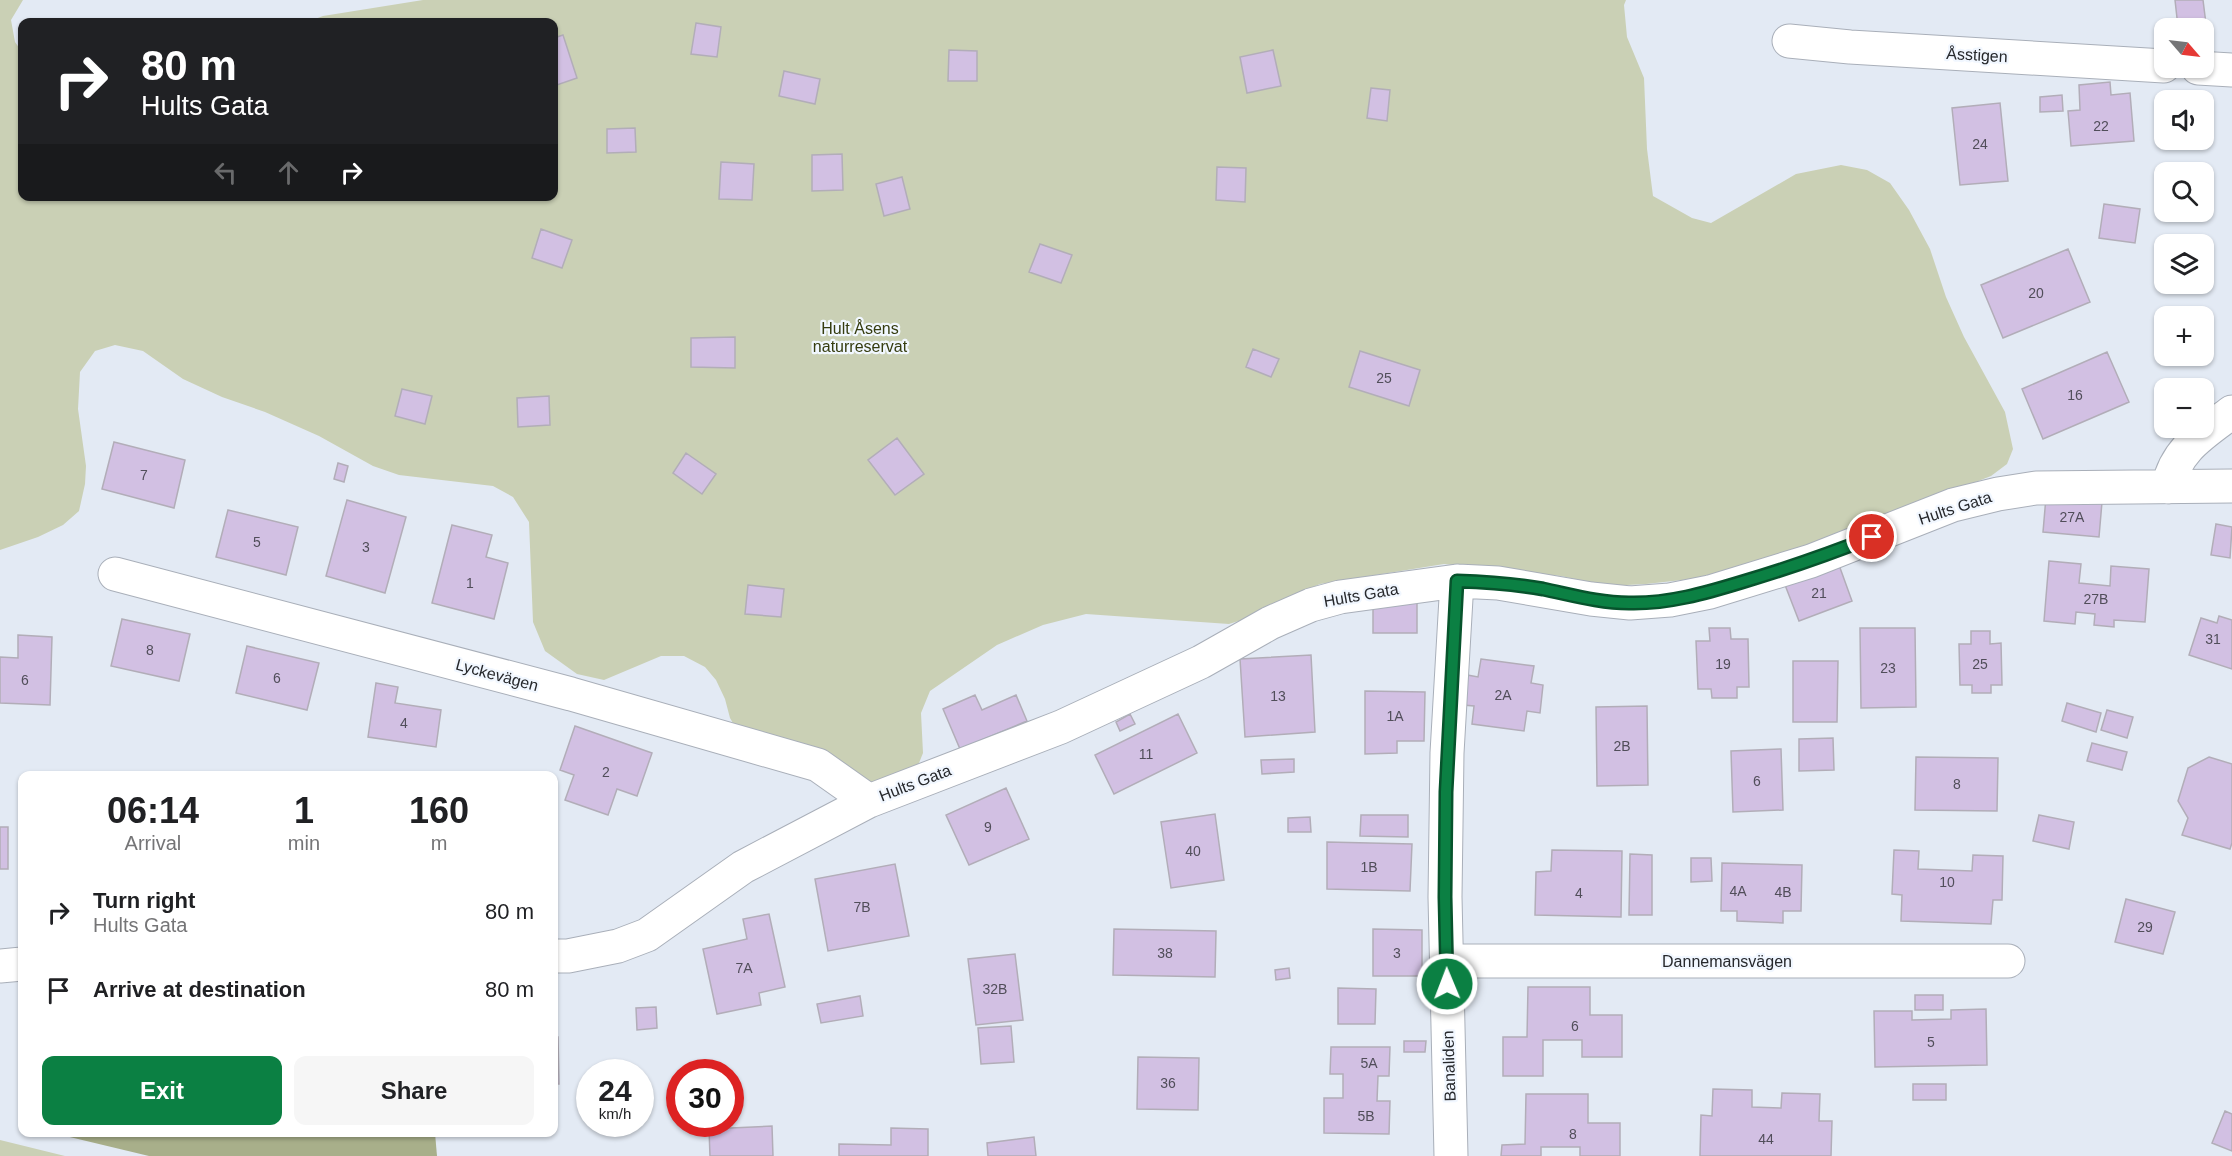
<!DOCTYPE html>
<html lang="en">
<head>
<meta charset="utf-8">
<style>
	body { margin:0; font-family:Arial,sans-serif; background:#f6f6f6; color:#202124; height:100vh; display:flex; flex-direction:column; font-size:22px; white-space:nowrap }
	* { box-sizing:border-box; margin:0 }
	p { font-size:20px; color:#757577 }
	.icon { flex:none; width:33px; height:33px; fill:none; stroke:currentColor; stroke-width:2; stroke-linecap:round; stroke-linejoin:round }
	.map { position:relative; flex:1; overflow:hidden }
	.side { position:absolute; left:18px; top:771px; width:540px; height:366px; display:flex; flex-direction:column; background:#fff; border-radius:12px; box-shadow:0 2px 4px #0004 }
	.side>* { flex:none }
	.banner { position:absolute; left:18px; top:18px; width:540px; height:183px; border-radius:12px; box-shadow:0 2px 4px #0004; background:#202124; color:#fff; overflow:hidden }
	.needle { width:39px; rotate:118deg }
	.controls { position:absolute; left:2154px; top:18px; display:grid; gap:12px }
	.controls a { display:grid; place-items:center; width:60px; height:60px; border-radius:12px; background:#fff; box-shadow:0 2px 4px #0004; font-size:30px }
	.speed { position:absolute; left:576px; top:1059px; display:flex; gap:12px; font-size:30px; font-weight:700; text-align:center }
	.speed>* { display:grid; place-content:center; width:78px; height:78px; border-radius:50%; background:#fff; box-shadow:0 2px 4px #0004; line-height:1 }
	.speed small { font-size:15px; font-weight:400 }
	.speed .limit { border:9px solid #d22; background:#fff; color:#111 }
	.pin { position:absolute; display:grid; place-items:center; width:51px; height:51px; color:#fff; margin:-26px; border:3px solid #fff; border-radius:50%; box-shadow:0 2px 6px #0007 }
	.me { position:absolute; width:66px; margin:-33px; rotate:359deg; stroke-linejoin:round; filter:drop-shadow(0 0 4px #0008) }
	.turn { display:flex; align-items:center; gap:21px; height:126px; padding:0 24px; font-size:27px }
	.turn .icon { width:78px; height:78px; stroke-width:2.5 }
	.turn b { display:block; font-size:42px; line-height:51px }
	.lanes { display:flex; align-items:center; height:57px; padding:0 24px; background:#0003; justify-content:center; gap:30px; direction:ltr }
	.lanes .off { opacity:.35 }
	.eta { display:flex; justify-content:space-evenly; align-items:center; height:102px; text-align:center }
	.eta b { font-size:36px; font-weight:700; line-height:42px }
	.button { display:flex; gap:12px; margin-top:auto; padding:12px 24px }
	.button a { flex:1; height:69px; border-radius:12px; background:#0b8043; color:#fff; font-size:24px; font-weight:700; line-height:69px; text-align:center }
	.button a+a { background:#f6f6f6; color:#202124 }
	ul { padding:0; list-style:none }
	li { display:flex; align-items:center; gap:18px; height:78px; padding:0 24px }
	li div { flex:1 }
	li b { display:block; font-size:22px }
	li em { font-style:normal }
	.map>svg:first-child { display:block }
	.green { fill:#cad0b5 }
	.forest { fill:#a8af8a }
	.building { fill:#d2c0e3; stroke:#b2adb8; stroke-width:1.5 }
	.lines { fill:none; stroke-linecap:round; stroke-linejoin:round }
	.minor-casing { stroke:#a9afb9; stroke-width:35 }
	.minor { stroke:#fff; stroke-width:33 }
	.route-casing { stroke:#07532c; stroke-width:15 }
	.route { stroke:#0b8043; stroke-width:10 }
	.labels { text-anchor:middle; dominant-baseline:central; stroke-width:4.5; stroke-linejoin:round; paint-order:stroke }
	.number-label { font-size:14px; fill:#514e5a }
	.street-label { font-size:16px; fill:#26282c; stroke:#f1f7ff }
	.park-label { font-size:16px; fill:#353c0f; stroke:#f1f7ff }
</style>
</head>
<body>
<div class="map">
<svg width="2232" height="1156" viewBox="0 0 2232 1156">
	<rect width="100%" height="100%" fill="#e3eaf4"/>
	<!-- green -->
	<path class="green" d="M0,0H23L11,20L15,42L22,52V196H554V22H307L323,16L423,0H1626L1624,5L1627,37L1644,78L1647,149L1653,196L1692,218L1711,223L1796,174L1841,165L1867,170L1890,183L1909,210L1930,249L1946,297L1964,337L2005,412L2013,449L2007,464L1991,476L1791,555L1691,579L1646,584L1607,586L1561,576L1444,564L1320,584L1279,602L1248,618L1229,624L1086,614L1043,625L997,645L930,691L921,713L923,753L919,763L908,772L871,786L745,744L730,718L725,699L716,680L705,667L684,656H661L604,680L577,674L545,651L533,622L529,522L513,497L493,486L399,475L373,466L319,436L265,412L222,397L183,379L143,351L115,345L95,351L80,372L78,409L86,466L85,484L79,511L63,525L38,537L0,550Z
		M0,1140L65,1156H0Z"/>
	<!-- forest -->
	<path class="forest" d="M53,1133H435L437,1156H149Z"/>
	<!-- building -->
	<path class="building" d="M2175,0H2203L2206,24L2178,27Z
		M696,23L721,27L717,57L691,54Z
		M563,35L577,78L554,86V38Z
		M949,50L977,51V81H948Z
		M1273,50L1281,86L1247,93L1240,57Z
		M784,71L820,79L815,104L779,96Z
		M2110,82L2111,95L2130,93L2134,141L2071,146L2068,111L2080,110L2079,85Z
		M1371,88L1390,90L1387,121L1367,118Z
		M2062,95L2063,111L2040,112V97Z
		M2000,103L2008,181L1960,185L1952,108Z
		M635,128L636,152L607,153V129Z
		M2173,140H2199V141L2174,144Z
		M842,154L843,190L812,191V155Z
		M721,162L754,164L752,200L719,199Z
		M1217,167L1246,168L1245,202L1216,200Z
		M902,177L910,209L884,216L876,184Z
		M2104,204L2140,209L2135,243L2099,238Z
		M541,229L572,240L562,268L532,258Z
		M1040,244L1072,255L1061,283L1029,272Z
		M2068,249L2090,302L2003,338L1981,285Z
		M735,337V368L691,367V338Z
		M1253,349L1279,359L1271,377L1246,367Z
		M1360,351L1420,370L1409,406L1349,387Z
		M2107,352L2129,402L2043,439L2022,389Z
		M402,389L432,396L425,424L395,416Z
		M549,396L550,425L518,427L517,398Z
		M897,438L924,474L895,495L868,460Z
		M114,442L185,460L174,508L102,489Z
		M686,453L716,474L702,494L673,473Z
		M338,463L348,466L344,482L334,479Z
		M2046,497L2102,502L2099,537L2043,532Z
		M347,500L406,517L385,593L326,576Z
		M228,510L298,527L286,575L216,557Z
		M2216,524L2232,527L2230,558L2211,555Z
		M452,525L492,535L486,557L508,563L494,619L432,603Z
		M2049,561L2081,564L2079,583L2110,586L2111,566L2149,569L2145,622L2114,620V627L2094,625L2095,614L2076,612L2075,624L2044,621Z
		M1839,565L1852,601L1799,621L1785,585Z
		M748,585L784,589L781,617L745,614Z
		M1417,602V633H1373V603Z
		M2219,616L2232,620V669L2189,655L2201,618L2217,623Z
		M122,619L190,634L179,681L111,666Z
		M1709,628H1730L1731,639H1748L1749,687H1737V698H1712L1711,689H1698L1696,641H1710Z
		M1860,628H1915L1916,707L1861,708Z
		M1971,631H1990V644L2001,643L2002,685H1991V693H1972V685H1960L1959,644H1971Z
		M18,635L52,637L50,705L0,703V657L18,658Z
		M247,646L319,663L307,710L236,693Z
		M1311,655L1315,732L1245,737L1240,659Z
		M1481,659L1534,666L1531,683L1543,685L1540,713L1527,711L1524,731L1472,724L1474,706L1463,705L1467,675L1478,677Z
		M1793,661H1838L1837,722H1793Z
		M376,683L398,687L395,703L441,710L436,747L368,737Z
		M1365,691L1425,692L1424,741H1397V753L1365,754Z
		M975,695L982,710L1016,695L1027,721L960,749L943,709Z
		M2067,703L2101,713L2096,732L2062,721Z
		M1647,706L1648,785L1597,786L1596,707Z
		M2107,710L2133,717L2127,738L2101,730Z
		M1130,714L1135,724L1120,731L1116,722Z
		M1178,714L1197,753L1114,794L1095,755Z
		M575,726L652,753L637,796L617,789L608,815L565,800L574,775L560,770Z
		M1833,738L1834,770L1799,771V739Z
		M2092,743L2127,752L2122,770L2087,761Z
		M1781,749L1783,810L1733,812L1731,751Z
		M1916,757L1998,758L1997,811L1915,810Z
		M2209,757L2232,764V843L2230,849L2182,835L2188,818L2178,801L2188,768Z
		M1294,759V772L1262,774L1261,760Z
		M1006,788L1029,839L969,865L946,815Z
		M1215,814L1224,880L1171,888L1161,822Z
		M1361,815H1408V837L1360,836Z
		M2039,815L2074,822L2069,849L2033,841Z
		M1310,817L1311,832H1288V818Z
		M0,827H8V869H0Z
		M1327,842L1412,844L1410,891L1327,889Z
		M1552,850L1622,851L1621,917L1535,915L1536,872L1551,871Z
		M1894,850L1919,851L1918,869L1972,871L1973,855L2003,856L2002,900H1993L1991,924L1901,921L1902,895L1892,894Z
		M1630,854L1652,855V915H1629Z
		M1691,858H1711L1712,881L1691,882Z
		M1722,863L1802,865L1801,911H1783V923L1737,921V911H1721Z
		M895,864L909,936L828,951L815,879Z
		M2126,899L2175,912L2163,954L2115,942Z
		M769,914L785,987L759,993L761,1005L717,1014L703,949L747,939L743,919Z
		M1114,929L1216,931L1215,977L1113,975Z
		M1373,929L1422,930V976H1373Z
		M1015,954L1023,1020L976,1025L968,959Z
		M1289,968L1290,978L1276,980L1275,970Z
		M1528,987H1590V1015H1622V1057H1582V1040H1543V1076H1503V1037H1527Z
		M1338,988L1376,989L1375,1024H1338Z
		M1915,995H1943V1010H1915Z
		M860,996L863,1016L821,1023L817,1004Z
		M656,1007L657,1028L637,1030L636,1008Z
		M1986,1009L1987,1065L1875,1067L1874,1011H1912V1020L1951,1019V1010Z
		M1011,1026L1014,1062L981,1064L978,1028Z
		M554,1037H558L559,1084H554Z
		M1404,1041H1426L1425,1052H1404Z
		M1331,1047H1390L1389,1076H1378L1377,1101H1390L1389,1134L1324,1133V1098H1343V1074H1330Z
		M1138,1057L1199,1058L1198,1110L1137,1109Z
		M1913,1084H1946V1100H1913Z
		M1713,1089L1752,1090V1107L1781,1108L1782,1093L1820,1094L1819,1121H1832L1831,1156H1700L1701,1115L1712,1116Z
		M1526,1094H1588V1123H1620V1156H1580V1147H1541V1156H1501L1502,1145L1525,1144Z
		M2225,1111L2232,1114V1151L2212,1143Z
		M772,1126L773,1156H710L709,1129Z
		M891,1128L928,1129V1156H839V1144L891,1145Z
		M1034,1137L1036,1156H988L987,1143Z"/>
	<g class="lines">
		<defs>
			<path id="minor" d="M1789,41L1850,47L2164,66
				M2198,68L2232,70
				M2168,487C2176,449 2203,434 2232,412
				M115,574L571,694L818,765L869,801
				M554,956H568L618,946L647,935L743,867L869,801L1061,727L1201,662L1270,623L1311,605L1340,597L1457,581L1498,583L1591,599L1630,603L1670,600L1710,592L1811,561L1953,505L1998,494L2036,488L2232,486
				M1447,961H2008
				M0,966L22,964
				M1451,1156L1445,897L1447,753L1457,581"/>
		</defs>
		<!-- minor casing -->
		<use href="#minor" class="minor-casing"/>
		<!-- minor -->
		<use href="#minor" class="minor"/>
	</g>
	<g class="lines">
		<defs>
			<path id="route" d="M1447,984L1445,897L1446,792L1457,581C1486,582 1515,584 1543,589C1572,595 1600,603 1629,603C1668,604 1706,593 1742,582C1786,569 1829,554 1872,537"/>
		</defs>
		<!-- route casing -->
		<use href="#route" class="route-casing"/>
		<!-- route -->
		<use href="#route" class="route"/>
	</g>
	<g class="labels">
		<!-- number labels -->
		<g class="number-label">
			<text x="2101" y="126">22</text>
			<text x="1980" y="144">24</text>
			<text x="2036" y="293">20</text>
			<text x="1384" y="378">25</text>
			<text x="2075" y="395">16</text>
			<text x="144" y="475">7</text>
			<text x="2072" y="517">27A</text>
			<text x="257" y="542">5</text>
			<text x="366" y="547">3</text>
			<text x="470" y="583">1</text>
			<text x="1819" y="593">21</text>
			<text x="2096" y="599">27B</text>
			<text x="2213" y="639">31</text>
			<text x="150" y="650">8</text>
			<text x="1723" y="664">19</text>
			<text x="1980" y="664">25</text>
			<text x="1888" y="668">23</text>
			<text x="277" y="678">6</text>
			<text x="25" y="680">6</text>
			<text x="1503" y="695">2A</text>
			<text x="1278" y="696">13</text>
			<text x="1395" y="716">1A</text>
			<text x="404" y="723">4</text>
			<text x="1622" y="746">2B</text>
			<text x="1146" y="754">11</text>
			<text x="606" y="772">2</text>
			<text x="1757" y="781">6</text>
			<text x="1957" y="784">8</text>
			<text x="988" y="827">9</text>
			<text x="1193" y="851">40</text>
			<text x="1369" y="867">1B</text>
			<text x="1947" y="882">10</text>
			<text x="1738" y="891">4A</text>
			<text x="1783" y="892">4B</text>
			<text x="1579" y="893">4</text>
			<text x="862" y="907">7B</text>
			<text x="2145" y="927">29</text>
			<text x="1165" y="953">38</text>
			<text x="1397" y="953">3</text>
			<text x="744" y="968">7A</text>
			<text x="995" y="989">32B</text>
			<text x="1575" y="1026">6</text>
			<text x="1931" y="1042">5</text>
			<text x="1369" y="1063">5A</text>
			<text x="1168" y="1083">36</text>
			<text x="1366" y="1116">5B</text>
			<text x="1573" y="1134">8</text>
			<text x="1766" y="1139">44</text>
		</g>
		<!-- street labels -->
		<g class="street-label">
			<text transform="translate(1977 55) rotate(3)">Åsstigen</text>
			<text transform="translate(1955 508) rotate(-18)">Hults Gata</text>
			<text transform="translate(1361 595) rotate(-10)">Hults Gata</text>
			<text transform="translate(497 675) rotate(15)">Lyckevägen</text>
			<text transform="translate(915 783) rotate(-21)">Hults Gata</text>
			<text x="1727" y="961">Dannemansvägen</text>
			<text transform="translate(1449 1066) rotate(-92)">Banaliden</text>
		</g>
		<!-- park labels -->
		<g class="park-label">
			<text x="860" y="328">Hult Åsens<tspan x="860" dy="18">naturreservat</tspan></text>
		</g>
	</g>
</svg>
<div class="controls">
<a><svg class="needle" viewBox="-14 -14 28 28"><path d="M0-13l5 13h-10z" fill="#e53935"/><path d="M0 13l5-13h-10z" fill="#757577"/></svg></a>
<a><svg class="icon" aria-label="sound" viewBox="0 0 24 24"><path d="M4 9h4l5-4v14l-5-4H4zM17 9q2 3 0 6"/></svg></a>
<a><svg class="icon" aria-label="search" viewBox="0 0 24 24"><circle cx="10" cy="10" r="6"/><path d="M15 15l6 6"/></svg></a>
<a><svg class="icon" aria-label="layers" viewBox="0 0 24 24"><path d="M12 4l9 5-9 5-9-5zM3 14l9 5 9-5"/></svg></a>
<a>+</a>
<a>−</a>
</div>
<div class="speed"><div>24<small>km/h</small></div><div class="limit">30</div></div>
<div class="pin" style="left:1872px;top:537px;background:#d93025"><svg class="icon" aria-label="arrive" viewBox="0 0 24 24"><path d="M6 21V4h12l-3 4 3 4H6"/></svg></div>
<svg class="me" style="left:1447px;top:984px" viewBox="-20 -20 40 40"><circle r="17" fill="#0b8043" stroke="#fff" stroke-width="3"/><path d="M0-11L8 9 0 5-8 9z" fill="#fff"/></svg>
<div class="banner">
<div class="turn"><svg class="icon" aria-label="right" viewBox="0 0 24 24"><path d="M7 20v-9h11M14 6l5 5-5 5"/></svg><div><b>80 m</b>Hults Gata</div></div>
<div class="lanes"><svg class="icon off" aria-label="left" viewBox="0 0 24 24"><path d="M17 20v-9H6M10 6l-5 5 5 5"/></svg><svg class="icon off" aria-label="ahead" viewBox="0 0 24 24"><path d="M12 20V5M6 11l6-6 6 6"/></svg><svg class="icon" aria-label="right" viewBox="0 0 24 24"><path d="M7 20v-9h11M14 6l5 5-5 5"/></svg></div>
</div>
<section class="side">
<div class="eta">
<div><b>06:14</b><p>Arrival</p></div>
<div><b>1</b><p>min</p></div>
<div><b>160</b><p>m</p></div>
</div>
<ul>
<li><svg class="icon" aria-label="right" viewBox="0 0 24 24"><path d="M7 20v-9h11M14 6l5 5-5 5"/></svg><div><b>Turn right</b><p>Hults Gata</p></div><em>80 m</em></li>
<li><svg class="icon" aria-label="arrive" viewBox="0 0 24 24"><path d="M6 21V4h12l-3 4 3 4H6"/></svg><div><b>Arrive at destination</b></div><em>80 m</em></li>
</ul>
<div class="button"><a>Exit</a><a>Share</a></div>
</section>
</div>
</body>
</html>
